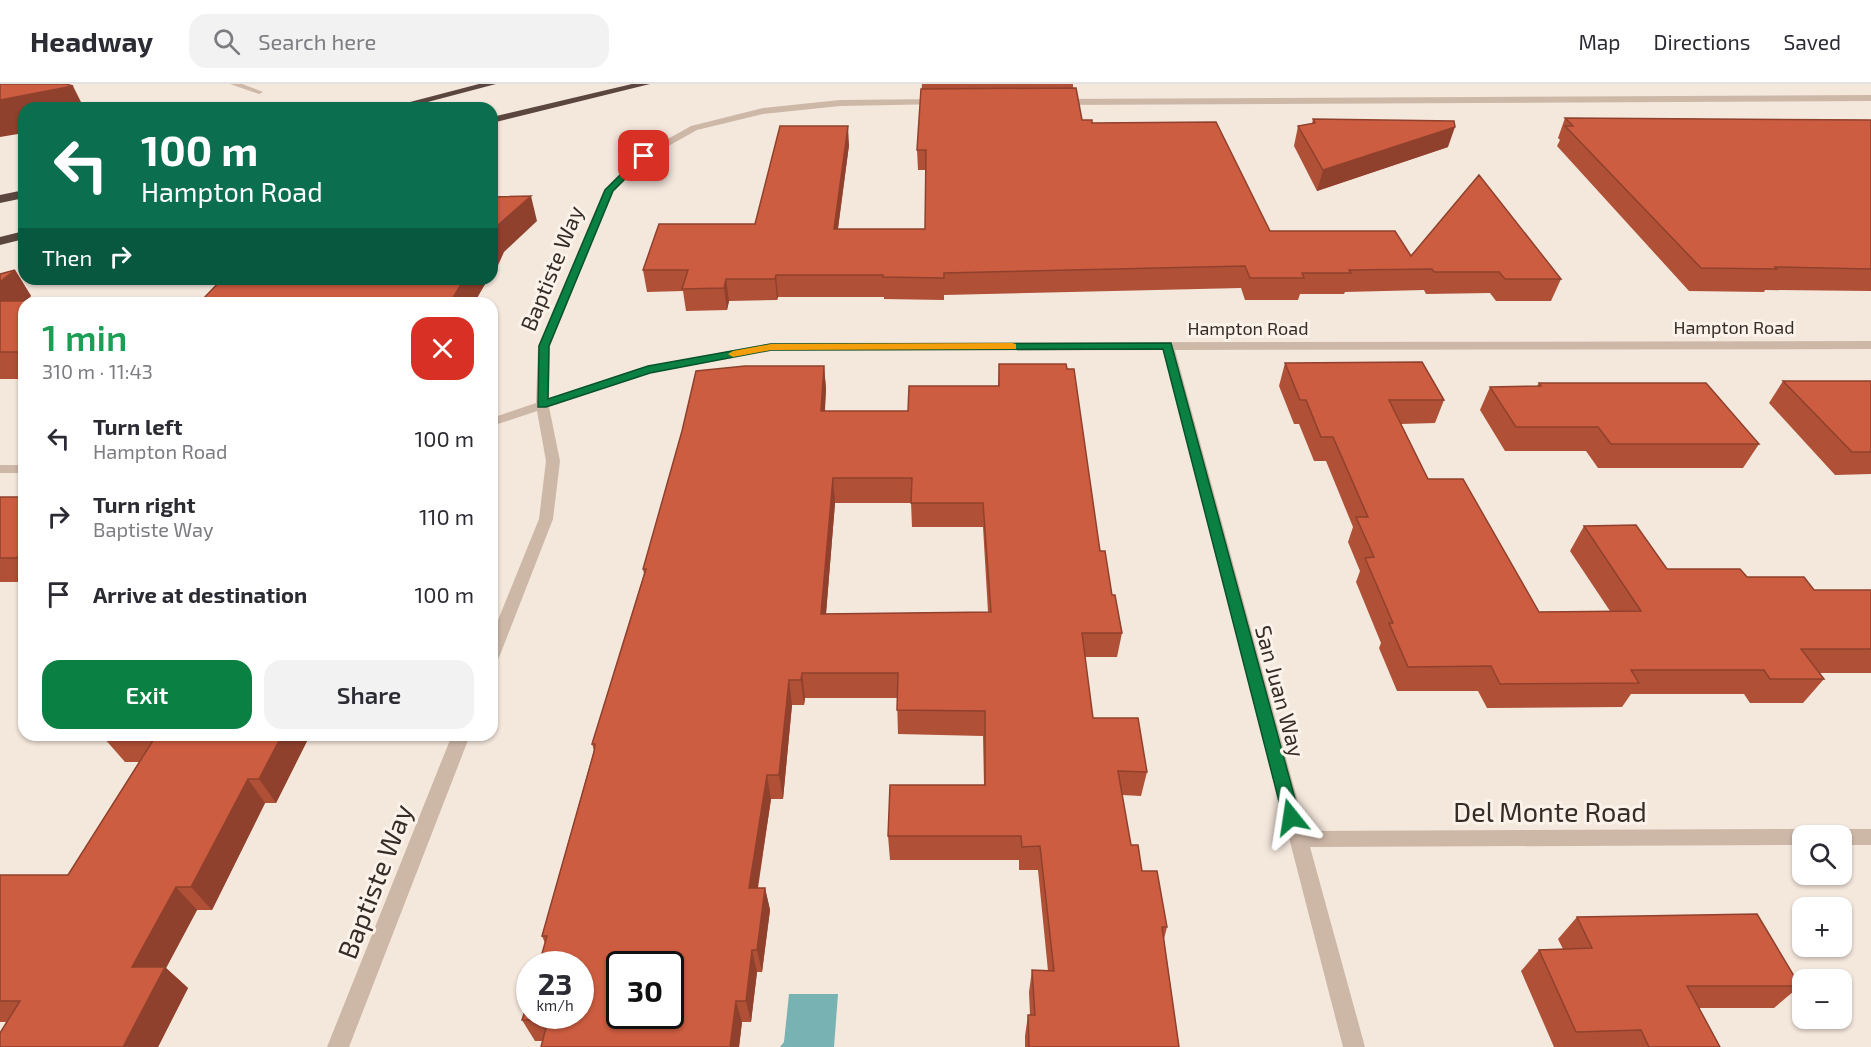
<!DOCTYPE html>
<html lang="en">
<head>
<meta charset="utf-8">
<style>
	body { margin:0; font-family:"Exo 2",sans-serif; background:#f2f2f3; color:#2b2b33; height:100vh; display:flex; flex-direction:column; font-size:22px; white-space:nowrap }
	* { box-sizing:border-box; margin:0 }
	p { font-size:20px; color:#7c7c81 }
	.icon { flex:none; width:33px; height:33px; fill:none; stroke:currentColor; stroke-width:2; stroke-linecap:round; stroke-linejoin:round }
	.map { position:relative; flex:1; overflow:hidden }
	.drawer { position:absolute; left:18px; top:213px; width:480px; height:444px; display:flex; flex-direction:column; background:#fff; border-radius:18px; box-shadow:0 2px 4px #0004 }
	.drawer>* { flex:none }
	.top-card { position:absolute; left:18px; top:18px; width:480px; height:183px; border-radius:18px; box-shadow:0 2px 4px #0004; background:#0b6e4f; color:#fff; overflow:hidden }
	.buttons { position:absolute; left:1792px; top:741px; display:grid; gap:12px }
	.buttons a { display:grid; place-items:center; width:60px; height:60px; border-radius:12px; background:#fff; box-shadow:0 2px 4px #0004; font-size:30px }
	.speed { position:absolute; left:516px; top:867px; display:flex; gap:12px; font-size:30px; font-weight:700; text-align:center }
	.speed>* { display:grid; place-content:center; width:78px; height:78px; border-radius:50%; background:#fff; box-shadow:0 2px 4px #0004; line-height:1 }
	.speed small { font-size:15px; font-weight:400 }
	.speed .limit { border:3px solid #111; border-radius:9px; background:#fff; color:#111 }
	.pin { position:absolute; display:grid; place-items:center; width:51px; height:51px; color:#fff; margin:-26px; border-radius:12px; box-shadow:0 3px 9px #0006 }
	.me { position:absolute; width:66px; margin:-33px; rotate:345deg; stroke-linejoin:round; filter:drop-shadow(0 0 4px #0008) }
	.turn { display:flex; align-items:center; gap:21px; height:126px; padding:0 24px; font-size:27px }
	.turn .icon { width:78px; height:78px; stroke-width:2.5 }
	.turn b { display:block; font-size:42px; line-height:51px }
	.then { display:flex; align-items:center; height:57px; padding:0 24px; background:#0003; gap:12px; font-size:22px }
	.round { display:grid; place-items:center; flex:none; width:63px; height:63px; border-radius:18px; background:#f2f2f3 }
	.head { display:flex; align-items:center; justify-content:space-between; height:102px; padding:0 24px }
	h1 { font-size:36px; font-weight:600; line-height:45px; color:#1e9e55 }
	.action { display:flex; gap:12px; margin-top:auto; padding:12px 24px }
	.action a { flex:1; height:69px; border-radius:18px; background:#0b8043; color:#fff; font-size:24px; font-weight:600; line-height:69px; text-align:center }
	.action a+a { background:#f2f2f3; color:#2b2b33 }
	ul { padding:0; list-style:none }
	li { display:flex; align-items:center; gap:18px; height:78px; padding:0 24px }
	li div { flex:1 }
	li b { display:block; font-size:22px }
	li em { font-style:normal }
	header { display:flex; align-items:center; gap:36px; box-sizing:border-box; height:84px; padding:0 30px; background:#fff; border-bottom:2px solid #e1e1e2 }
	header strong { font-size:28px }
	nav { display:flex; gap:33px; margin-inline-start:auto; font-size:21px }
	.search { width:420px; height:54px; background:#f2f2f3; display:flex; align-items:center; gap:15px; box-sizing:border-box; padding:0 21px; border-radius:18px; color:#7c7c81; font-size:22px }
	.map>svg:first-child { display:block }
	.water { fill:#79b2b2 }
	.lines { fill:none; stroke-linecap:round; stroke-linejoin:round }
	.minor { fill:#cdb7a7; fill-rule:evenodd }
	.highway { fill:#5a463e; fill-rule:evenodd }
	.wall { fill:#b05037; fill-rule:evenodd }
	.shaded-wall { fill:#90412d }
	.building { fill:#cd5d40; stroke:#90412d; stroke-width:1.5; fill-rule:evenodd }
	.route { fill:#0b8043; stroke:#07532c; stroke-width:1.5 }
	.slow { fill:#f59e0b }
	.labels { text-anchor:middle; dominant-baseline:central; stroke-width:6; stroke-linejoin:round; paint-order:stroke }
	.far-street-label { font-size:18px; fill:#382c28; stroke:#fbf2e9 }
	.street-label { font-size:22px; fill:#382c28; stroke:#fbf2e9 }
	.near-street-label { font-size:27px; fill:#382c28; stroke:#fbf2e9 }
</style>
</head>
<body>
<header>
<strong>Headway</strong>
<div class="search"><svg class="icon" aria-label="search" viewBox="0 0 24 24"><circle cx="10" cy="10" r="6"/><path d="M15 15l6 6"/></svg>Search here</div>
<nav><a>Map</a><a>Directions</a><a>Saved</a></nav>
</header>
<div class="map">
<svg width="1871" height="963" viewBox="0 0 1871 963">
	<rect width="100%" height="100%" fill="#f4e7dc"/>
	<!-- water -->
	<path class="water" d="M789,910H838L834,963H780L784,958Z"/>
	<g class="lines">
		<!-- minor -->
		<path class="minor" d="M230,0H242L263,8L259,10Z
			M1871,11V17L1058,21L1054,18L1058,15Z
			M941,15L944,16V20L840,22L763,30L697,46L647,74L613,107L550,262L549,315L644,283L771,259L1871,257V265L1175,266L1306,747L1803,745L1810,747L1812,752H1803V761L1310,763L1365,963H1343L1163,266L771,267L651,289L549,323L560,377L553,435L500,571L498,575L492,577V551L539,435L546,377L537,327L492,342V334L536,319L538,262L604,106L641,70L691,42L763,24L840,16Z
			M0,381H24V389H0Z
			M452,651H470L349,963H327Z
			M1842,745H1871V761H1842V752H1833L1835,747Z"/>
		<!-- highway -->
		<path class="highway" d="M479,0H496L405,24H387Z
			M632,0H650L492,39V33Z
			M24,106V114L0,119V111Z
			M24,147V155L0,161V153Z"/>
	</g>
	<!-- wall -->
	<path class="wall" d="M922,0H1073V4L1082,36L1092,39L1270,147L1411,172L1561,195L1551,217H1496L1490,209L1426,210L1424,206L1345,208L1344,210H1300L1298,216H1245L1241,204L944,211V216L884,215V213H778L777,216L729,217L727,226L686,227L683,207L647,208L643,186L755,140L849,61L838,145H925L926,86H918L917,66Z
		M1565,34L1871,36V207L1765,206L1764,208L1689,207L1557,62L1560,56L1558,54Z
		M1313,35L1448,63L1317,107L1294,62L1298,42L1312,40Z
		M15,186L31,212L25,217H138L204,214L488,195L474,219H24V295H0V190Z
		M1285,279L1444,316L1435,339L1401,340L1428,395L1539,528L1610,527L1570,467L1584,442L1667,485L1747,493L1814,506H1871V589H1819L1824,595L1803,619H1750L1744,610H1631L1622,623L1487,624L1478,607H1397L1379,564L1381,559L1356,498L1360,487L1348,458L1353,443L1326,377H1314L1299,340H1294L1279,302Z
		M999,280L1100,467L1112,511L1122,549L1117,573H1085L1093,634L1147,688L1141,712L1122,711L1131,761L1142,787L1167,843L1164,855L1179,963H1025V952L1028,931H1030L1029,908L1032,886L1048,887L1038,786H1019V776H890L888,752L984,701L983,652L898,650L897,614H805L804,621H792L783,715H771L758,804H765L770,826L762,888H757L751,938H742L739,963H541L543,957H535L522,936L545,859L542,852L594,666L592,660L644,490L643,485L824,282L826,305L825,327H908L998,302ZM835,419H911L912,443H983L988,528L826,530Z
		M1783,297H1871V390L1835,391L1769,319Z
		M1539,299L1759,360L1743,384H1598L1586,367H1505L1480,326L1490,303L1537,302Z
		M0,413H24V498H0Z
		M310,651L276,719H265L212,826H197L166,884L188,904L158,963H0L6,938H0V791H68L139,678H125L104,654Z
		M1577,833L1800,902L1774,924H1699L1720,963H1554L1521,887L1539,866L1563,865L1558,855Z"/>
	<!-- shaded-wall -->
	<path class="shaded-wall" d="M73,2L84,24H24V49L0,53V16Z
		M848,42L849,61L835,166L834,145Z
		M1455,43L1448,63L1317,107L1323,86Z
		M531,112L537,137L504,168L495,188L492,180V152L496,143Z
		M15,186L31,212L0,239V198Z
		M776,191L778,213L777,216L775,195Z
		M464,195H488L474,219H450Z
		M726,195L729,217L727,226L724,204Z
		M824,282L826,305L823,351L821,327Z
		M833,394L835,419L824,554L821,530Z
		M24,465V483L17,474Z
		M802,589L805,614L804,621L801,596Z
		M789,596L792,621L783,715L779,691Z
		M282,651H310L276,719L259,695Z
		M767,691L771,715L754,826L749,804Z
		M248,695L265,719L212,826L191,803Z
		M176,803L197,826L166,884L188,904L158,963H123L132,883Z
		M765,804L770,826L762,888L757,866Z
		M752,866L757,888L751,938L746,917Z
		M736,917L742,938L739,963H730Z"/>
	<!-- building -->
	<path class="building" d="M0,0H66L73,2L0,16Z
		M1076,4L1082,36H1092V39L1216,38L1270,147H1395L1411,172L1479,91L1561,195H1505L1499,188H1434L1432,185L1349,186L1351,189H1302L1304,194H1250L1245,182L944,189V194L883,193V191H776L775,195H726L724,204L682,205L688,186H643L659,140H755L780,42H848L834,145H925L926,66H917L921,5Z
		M1565,34L1871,36V185L1775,183L1777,185L1701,184L1565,42H1573Z
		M1313,35L1454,37L1455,43L1323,86L1298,42L1315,39Z
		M531,112L496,143L492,152V113Z
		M15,186L0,198V190Z
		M222,195H464L450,219H24V268H0V217H138L141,214H204Z
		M1422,278L1444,316H1389L1428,395H1463L1539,528L1641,527L1584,442L1636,441L1667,485H1740L1747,493H1804L1814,506H1871V565H1801L1824,595H1770L1764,586H1631L1639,599L1500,600L1491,582L1408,583L1389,539H1393L1365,474L1374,473L1356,433H1368L1333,353H1321L1306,316H1300L1285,279Z
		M999,280H1066L1067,285H1074L1100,467H1105L1112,511H1115L1122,549H1082L1093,634H1138L1147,688L1118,687L1131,761H1138L1142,787H1157L1167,843H1162L1179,963H1029L1028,931H1035L1032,886L1054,887L1040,762L1022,763L1021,752H888L890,701H985V627L897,626L898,589H802L801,596H789L779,691H767L749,804H765L757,866H752L746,917H736L730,963H541L548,936H522L530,911V932H580V880H539L547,852H542L594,668L595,660H592L646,485H643L682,347L696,287L745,282H824L821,327H908L909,302H999ZM833,394H912L911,419H983L991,528L821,530ZM620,880H670V932H620Z
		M1783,297H1871V368H1852Z
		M1539,299H1706L1759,360H1611L1598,343H1516L1490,303L1541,302Z
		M0,413H24V465L17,474H0Z
		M106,651H282L259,695H248L191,803H176L132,883H165L123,963H0V949L20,917H0V791H68L154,655L104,654Z
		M1757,830L1800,902H1687L1720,963H1649L1641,946L1576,948L1539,866L1592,864L1577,833Z"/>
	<!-- route -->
	<path class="route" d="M641,70L648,72L613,107L549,262L548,315L648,282L771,260L1171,259L1300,733L1297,738L1291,740L1285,738L1283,733L1163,265L771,266L650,289L546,323H538L539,262L605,106Z"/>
	<!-- slow -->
	<path class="slow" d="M1012,259L1016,260V265L771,266L733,273L728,270L733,267L771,260Z"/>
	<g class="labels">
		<!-- far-street labels -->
		<g class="far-street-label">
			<text x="1734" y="243">Hampton Road</text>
			<text x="1248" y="244">Hampton Road</text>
		</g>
		<!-- street labels -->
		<g class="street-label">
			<text transform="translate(551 184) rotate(-68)">Baptiste Way</text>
			<text transform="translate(1281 607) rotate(75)">San Juan Way</text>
		</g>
		<!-- near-street labels -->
		<g class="near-street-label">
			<text x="1550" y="727">Del Monte Road</text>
			<text transform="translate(374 797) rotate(-69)">Baptiste Way</text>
		</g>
	</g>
</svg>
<div class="buttons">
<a><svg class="icon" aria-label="search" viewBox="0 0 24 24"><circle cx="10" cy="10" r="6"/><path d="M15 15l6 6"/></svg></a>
<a>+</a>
<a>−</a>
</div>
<div class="speed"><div>23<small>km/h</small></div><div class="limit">30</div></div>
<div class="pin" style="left:644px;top:72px;background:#d93025"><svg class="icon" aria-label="arrive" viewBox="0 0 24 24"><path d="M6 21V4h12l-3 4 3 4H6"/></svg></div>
<svg class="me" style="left:1291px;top:733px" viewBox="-20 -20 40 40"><path d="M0-17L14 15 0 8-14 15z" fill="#0b8043" stroke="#fff" stroke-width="4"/></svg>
<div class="top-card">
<div class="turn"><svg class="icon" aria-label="left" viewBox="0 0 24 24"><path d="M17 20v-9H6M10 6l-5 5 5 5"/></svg><div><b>100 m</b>Hampton Road</div></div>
<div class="then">Then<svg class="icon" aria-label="right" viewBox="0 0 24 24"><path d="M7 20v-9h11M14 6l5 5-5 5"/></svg></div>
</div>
<section class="drawer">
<div class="head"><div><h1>1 min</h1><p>310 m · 11:43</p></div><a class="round" style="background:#d93025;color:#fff"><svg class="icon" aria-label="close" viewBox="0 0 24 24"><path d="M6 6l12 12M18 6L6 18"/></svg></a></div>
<ul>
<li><svg class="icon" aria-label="left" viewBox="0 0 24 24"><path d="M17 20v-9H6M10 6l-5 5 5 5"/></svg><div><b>Turn left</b><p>Hampton Road</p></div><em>100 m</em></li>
<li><svg class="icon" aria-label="right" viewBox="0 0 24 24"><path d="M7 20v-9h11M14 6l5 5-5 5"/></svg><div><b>Turn right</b><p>Baptiste Way</p></div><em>110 m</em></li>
<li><svg class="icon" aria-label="arrive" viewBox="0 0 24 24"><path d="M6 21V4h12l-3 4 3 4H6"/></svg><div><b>Arrive at destination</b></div><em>100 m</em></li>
</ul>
<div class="action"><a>Exit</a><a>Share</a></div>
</section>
</div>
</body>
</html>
